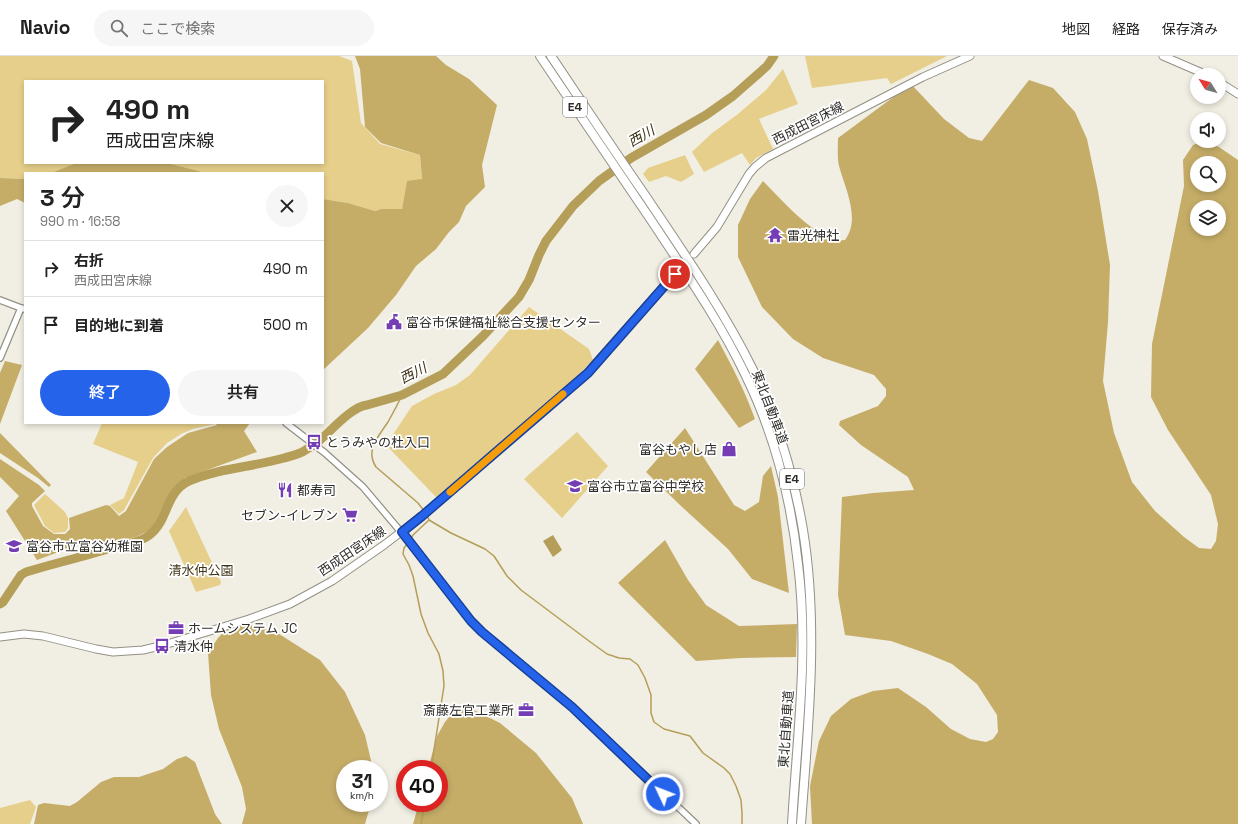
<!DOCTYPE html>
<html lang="ja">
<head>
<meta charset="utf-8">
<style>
	body { margin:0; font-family:"Space Grotesk","Noto Sans JP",sans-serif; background:#f6f6f6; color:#222; height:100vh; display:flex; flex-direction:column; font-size:15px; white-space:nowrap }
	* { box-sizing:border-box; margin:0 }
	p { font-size:13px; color:#767676 }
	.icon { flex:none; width:22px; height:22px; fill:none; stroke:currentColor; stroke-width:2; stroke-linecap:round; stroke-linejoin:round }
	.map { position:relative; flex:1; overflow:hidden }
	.panel { position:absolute; left:24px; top:116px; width:300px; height:252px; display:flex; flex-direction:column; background:#fff; border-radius:0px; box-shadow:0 2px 6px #0003 }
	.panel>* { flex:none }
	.hud { position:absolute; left:24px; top:24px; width:300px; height:84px; border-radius:0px; box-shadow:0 2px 6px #0003; background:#fff; color:#222; overflow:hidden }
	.needle { width:26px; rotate:307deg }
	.fabs { position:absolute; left:1190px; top:12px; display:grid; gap:8px }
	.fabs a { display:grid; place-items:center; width:36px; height:36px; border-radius:50%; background:#fff; box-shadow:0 2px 6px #0003; font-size:20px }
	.speed { position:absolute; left:336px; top:704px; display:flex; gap:8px; font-size:20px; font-weight:700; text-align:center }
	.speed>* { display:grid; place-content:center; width:52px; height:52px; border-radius:50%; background:#fff; box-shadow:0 2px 6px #0003; line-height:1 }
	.speed small { font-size:10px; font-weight:400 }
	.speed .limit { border:6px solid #d22; background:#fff; color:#111 }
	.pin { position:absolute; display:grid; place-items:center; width:34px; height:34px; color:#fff; margin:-17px; border:2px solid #fff; border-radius:50%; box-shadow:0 1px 4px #0007 }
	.me { position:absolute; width:44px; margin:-22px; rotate:313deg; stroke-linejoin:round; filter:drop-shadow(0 0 3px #0008) }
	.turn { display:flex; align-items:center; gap:14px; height:84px; padding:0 16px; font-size:18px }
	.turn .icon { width:52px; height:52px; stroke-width:2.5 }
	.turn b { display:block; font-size:28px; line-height:34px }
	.round { display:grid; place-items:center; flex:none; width:42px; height:42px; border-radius:21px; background:#f6f6f6 }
	.overview { display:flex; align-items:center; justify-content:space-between; height:68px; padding:0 16px }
	h1 { font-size:24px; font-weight:600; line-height:30px }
	.cta { display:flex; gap:8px; margin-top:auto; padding:8px 16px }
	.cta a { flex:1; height:46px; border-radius:24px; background:#2563eb; color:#fff; font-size:16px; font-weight:600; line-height:46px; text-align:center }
	.cta a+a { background:#f6f6f6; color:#222 }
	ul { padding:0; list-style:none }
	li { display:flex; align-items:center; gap:12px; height:56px; padding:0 16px; border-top:1px solid #e0e0e0 }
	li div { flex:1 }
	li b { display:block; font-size:15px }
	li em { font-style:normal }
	header { display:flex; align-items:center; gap:24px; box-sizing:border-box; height:56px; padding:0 20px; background:#fff; border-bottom:1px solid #e0e0e0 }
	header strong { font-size:19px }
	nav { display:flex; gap:22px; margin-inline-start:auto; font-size:14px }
	.search { width:280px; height:36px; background:#f6f6f6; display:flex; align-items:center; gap:10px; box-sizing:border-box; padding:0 14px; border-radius:22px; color:#767676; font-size:15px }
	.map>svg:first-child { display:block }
	.green { fill:#e6cf8a }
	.forest { fill:#c5ad68; fill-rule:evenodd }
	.water { fill:#b59e58 }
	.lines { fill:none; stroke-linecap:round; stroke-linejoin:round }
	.stream { stroke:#b59e58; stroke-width:1.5 }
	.river { stroke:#b59e58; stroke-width:9 }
	.minor-casing { stroke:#939086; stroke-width:8 }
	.major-casing { stroke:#939086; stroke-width:9 }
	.highway-casing { stroke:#939086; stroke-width:10 }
	.minor { stroke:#fff; stroke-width:5.5 }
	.major { stroke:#fff; stroke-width:7 }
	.highway { stroke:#fff; stroke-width:8 }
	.route-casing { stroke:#184099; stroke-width:10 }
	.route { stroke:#2563eb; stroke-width:7 }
	.slow { stroke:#f59e0b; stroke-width:7 }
	.labels { text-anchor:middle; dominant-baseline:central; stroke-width:3.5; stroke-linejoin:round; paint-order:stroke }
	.shield { fill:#fff; stroke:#6d6c69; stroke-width:1 }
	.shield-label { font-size:12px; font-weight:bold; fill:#2f2d29 }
	.street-label { font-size:13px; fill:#2f2d29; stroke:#fff }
	.poi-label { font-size:13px; fill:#2f2d29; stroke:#fff; text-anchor:start }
	.park-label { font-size:13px; fill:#403516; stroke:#fff }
	.water-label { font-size:14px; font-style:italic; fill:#3e3314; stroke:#fff }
</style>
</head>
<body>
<header>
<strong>Navio</strong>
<div class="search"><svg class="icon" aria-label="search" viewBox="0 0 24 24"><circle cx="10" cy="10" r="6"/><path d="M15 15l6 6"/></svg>ここで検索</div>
<nav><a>地図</a><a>経路</a><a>保存済み</a></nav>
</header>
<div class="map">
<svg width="1238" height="768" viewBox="0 0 1238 768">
	<rect width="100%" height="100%" fill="#f1eee3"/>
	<!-- green -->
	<path class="green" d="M0,0H339L352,5L361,67L380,88L420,99L422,124L407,126L402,153H381L375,155L348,147L323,143V117H202L199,115L167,107H323V25H25V107H76L51,117H25V123L0,122Z
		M805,0H947L891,28L887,22L812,32Z
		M783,13L798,48L759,63L773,93L756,102L750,109L742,97L704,116L692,96L711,78L738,58L766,34Z
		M685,99L694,118L681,126L666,120L649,126L643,118L648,112Z
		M529,251L589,293L593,304L561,335L436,441L386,389L412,350L434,338L456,329L470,319Z
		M102,367H212L215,368L193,373L181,378L167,387L153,402L124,454L119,458L110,449L124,442L138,406L93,388Z
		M577,376L608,410L562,462L524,423Z
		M45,438L65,456L68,462V472L65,476L54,477L45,470L34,449Z
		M186,451L221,526L220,529L196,536L169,475Z
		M30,744L36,751L30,768H0V752Z"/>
	<!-- forest -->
	<path class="forest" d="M355,0H436L446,9L469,23L497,49L482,109L485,131L466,150L459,166L449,176L436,193L416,210L396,239L368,272L323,314V143L348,147L375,155L381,153H402L407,125L422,123L420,99L381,87L365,71L360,13Z
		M1029,24L1053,32L1075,56L1087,83L1098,135L1110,209L1108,266L1103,325L1114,377L1132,426L1155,455L1184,481L1199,492L1211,493L1216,485L1218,468L1211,439L1168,374L1151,341L1152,288L1184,130L1183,104L1193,89L1204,85L1219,91L1238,104V768H812L810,730L819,685L831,660L851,643L873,635L898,632L926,651L951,673L970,683L986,686L993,683L998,676L997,659L977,628L952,608L928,598L891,585L845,579L838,539L842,441L873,437L914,434L908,421L861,389L839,369L840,365L878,350L886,340V333L874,319L823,302L793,283L762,251L738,201V169L750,143L763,125C782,144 810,177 836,184C839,185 842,184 845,184C861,163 845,132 839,110C837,101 838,91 838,82L911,28L944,63L969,82L982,85ZM1197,107H1219V129H1197ZM1197,151H1219V173H1197Z
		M76,107H167L199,115L202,117H51Z
		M0,122L25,123V147L17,143L0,150Z
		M718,284C732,310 745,335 755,363L739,372L695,313Z
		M5,305L22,309L0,368V317Z
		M214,367H250L244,375L257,396L185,422L171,437L162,458L152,473L136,481L104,489L91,484L37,504L6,455L19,440L0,421V403L39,429L45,435L32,447V450L43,470L54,478H65L70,473L69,462L106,449L110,450L119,460L126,455L154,403L167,391L188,377L217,369Z
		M685,372L734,449L745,455L759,446L763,420L771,410L778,441L789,537L752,523L728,493L681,450L646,416Z
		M0,377L51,429L49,431L38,422L0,397Z
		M665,484L688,524L706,549L739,570L797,568L796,601L741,602L696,605L618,527Z
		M247,568L276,576L320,604L345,636L365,679L373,713H345V747H371L365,768H242L246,753L242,731L219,673L211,639L208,597L218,582L230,569Z
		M465,653L476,655L500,667L536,697L572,742L583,768H413L419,747H439V713H428L437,680L445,666L453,656Z
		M186,700L195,706L215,758L222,768H34L38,749L44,747L70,750L77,746L101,726L114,721H139L163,713L177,703Z"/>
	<!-- water -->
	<path class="water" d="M553,479L562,494L553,501L543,485Z"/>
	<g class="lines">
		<!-- stream -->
		<path class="stream" d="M402,339C398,348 393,357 388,366C378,381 365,394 376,411L418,447L425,456
			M427,459L429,464L451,477L485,493L494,500L507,520L521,534L589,585L607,598L619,602L630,603L638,609L645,622L651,639V657L654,666L664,673L690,680L703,697L724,712L730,718L736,730L741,744L742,757V768
			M410,484L413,479L429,464
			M408,487L404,492L403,498L409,509L413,520L421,558L428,577L439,598L443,615L444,630L431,713
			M421,768L425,747"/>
		<!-- river -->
		<path class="river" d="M0,548L3,546L21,519L26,516C53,508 81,501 108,493C120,490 139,487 148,480C169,466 164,437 189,425C219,412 253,411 284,402C290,400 298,399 304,395C309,392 314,389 319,385C331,375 351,351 367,349L402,339L443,318L483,280L519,241L529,224L539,199L546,185L573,150L599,125L631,102L706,59L733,40L767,10L774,0"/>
		<defs>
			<path id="minor" d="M0,244L21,252
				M0,302L21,252L25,253
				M286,367L325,397L363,431L401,476L471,565L482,576L572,651L696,768"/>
			<path id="major" d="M1163,0L1207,19
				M1219,26L1238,38
				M694,198L717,171L749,118L755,111L766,102L923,21L970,0
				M0,581L24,578L43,580L96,593L113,596L143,594L164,589L249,563L290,548L332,525L384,489L422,460L587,317L675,218"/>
			<path id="highway" d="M540,0C577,55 614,109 651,164C684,214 719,264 745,318C774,377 791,443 798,508C809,594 797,682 792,768
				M551,0C582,46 613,93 645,139C683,196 723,253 753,314C777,365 794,420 803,474C819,571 808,671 801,768"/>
		</defs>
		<!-- minor casing -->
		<use href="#minor" class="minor-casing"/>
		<!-- major casing -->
		<use href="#major" class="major-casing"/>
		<!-- highway casing -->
		<use href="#highway" class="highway-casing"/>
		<!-- minor -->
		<use href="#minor" class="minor"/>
		<!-- major -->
		<use href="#major" class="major"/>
		<!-- highway -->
		<use href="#highway" class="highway"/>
	</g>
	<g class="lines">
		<defs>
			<path id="route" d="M663,738L572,651L482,576L471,565L402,476L422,460L588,317L675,218"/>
		</defs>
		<!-- route casing -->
		<use href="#route" class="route-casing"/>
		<!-- route -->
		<use href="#route" class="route"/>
		<!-- slow -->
		<path class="slow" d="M450,436L563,338"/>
	</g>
	<!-- icons -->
	<defs>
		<symbol id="temple-bare" viewBox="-9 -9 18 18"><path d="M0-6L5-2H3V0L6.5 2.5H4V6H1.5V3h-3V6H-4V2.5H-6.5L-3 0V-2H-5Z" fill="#753db4" stroke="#fff" stroke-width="2.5" paint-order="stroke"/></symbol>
		<symbol id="civic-bare" viewBox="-9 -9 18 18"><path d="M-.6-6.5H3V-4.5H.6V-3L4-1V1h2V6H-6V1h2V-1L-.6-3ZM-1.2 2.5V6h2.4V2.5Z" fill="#753db4" stroke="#fff" stroke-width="2.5" paint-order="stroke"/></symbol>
		<symbol id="bus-bare" viewBox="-9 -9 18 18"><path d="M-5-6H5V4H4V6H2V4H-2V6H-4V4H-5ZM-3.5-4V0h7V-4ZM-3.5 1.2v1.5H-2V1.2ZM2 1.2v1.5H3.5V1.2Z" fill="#753db4" stroke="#fff" stroke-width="2.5" paint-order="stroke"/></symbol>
		<symbol id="shop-bare" viewBox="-9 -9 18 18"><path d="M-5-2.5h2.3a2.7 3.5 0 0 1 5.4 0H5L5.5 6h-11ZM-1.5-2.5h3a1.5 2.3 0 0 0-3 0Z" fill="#753db4" stroke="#fff" stroke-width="2.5" paint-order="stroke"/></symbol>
		<symbol id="school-bare" viewBox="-9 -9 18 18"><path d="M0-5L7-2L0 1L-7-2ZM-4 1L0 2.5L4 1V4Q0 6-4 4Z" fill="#753db4" stroke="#fff" stroke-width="2.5" paint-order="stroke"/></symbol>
		<symbol id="restaurant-bare" viewBox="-9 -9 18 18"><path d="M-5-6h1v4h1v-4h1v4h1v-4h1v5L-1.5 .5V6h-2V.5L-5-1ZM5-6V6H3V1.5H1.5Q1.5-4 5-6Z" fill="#753db4" stroke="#fff" stroke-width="2.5" paint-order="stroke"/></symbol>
		<symbol id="supermarket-bare" viewBox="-9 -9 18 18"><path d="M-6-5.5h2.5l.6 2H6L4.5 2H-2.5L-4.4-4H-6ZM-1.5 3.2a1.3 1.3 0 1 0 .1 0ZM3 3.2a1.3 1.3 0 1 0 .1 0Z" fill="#753db4" stroke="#fff" stroke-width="2.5" paint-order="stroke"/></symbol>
		<symbol id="office-bare" viewBox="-9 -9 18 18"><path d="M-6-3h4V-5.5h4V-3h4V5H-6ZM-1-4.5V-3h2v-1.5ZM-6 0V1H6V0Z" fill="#753db4" stroke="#fff" stroke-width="2.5" paint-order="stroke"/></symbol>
	</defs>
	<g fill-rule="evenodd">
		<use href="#temple-bare" x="764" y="168" width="22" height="22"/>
		<use href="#civic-bare" x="383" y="255" width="22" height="22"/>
		<use href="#bus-bare" x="303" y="375" width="22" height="22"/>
		<use href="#shop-bare" x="718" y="382" width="22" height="22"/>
		<use href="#school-bare" x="564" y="419" width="22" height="22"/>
		<use href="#restaurant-bare" x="274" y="423" width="22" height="22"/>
		<use href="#supermarket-bare" x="339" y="448" width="22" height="22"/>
		<use href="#school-bare" x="3" y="479" width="22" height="22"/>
		<use href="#office-bare" x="165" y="561" width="22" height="22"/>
		<use href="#bus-bare" x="151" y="579" width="22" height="22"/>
		<use href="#office-bare" x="515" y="643" width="22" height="22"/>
	</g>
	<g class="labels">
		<!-- shield labels -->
		<g class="shield">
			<rect x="563" y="41" width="24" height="20" rx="3"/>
			<rect x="780" y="413" width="24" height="20" rx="3"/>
		</g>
		<g class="shield-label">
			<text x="575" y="51">E4</text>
			<text x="792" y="423">E4</text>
		</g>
		<!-- street labels -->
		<g class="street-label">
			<text transform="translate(808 67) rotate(-27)">西成田宮床線</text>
			<text transform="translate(770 351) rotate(69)">東北自動車道</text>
			<text transform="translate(352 495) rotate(-34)">西成田宮床線</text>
			<text transform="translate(786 673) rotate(-86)">東北自動車道</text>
		</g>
		<!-- poi labels -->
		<g class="poi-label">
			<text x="787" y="179">雷光神社</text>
			<text x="406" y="266">富谷市保健福祉総合支援センター</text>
			<text x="326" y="386">とうみやの杜入口</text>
			<text x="717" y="393" text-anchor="end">富谷もやし店</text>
			<text x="587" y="430">富谷市立富谷中学校</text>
			<text x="297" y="434">都寿司</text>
			<text x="338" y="459" text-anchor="end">セブン-イレブン</text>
			<text x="26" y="490">富谷市立富谷幼稚園</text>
			<text x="188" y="572">ホームシステム JC</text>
			<text x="174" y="590">清水仲</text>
			<text x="514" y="654" text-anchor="end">斎藤左官工業所</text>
		</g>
		<!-- park labels -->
		<g class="park-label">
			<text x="201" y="514">清水仲公園</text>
		</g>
		<!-- water labels -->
		<g class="water-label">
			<text transform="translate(641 80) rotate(-30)">西川</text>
			<text transform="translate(413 317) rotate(-27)">西川</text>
		</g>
	</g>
</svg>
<div class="fabs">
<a><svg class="needle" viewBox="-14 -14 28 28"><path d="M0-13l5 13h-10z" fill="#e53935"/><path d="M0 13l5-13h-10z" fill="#767676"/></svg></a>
<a><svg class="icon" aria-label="sound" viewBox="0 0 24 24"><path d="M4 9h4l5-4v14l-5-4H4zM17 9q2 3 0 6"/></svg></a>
<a><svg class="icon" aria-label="search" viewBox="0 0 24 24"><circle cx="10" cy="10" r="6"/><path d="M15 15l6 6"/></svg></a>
<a><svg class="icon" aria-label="layers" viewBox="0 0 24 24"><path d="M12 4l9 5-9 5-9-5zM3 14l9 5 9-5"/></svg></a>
</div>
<div class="speed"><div>31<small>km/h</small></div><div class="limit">40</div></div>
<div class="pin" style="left:675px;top:218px;background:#d93025"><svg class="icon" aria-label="arrive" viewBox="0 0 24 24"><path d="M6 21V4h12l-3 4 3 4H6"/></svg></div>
<svg class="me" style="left:663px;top:738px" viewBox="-20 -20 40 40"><circle r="17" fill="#2563eb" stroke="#fff" stroke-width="3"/><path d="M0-11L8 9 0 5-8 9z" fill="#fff"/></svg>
<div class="hud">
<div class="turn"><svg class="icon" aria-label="right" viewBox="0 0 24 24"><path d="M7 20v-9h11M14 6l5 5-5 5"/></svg><div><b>490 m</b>西成田宮床線</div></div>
</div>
<section class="panel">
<div class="overview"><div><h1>3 分</h1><p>990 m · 16:58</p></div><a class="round"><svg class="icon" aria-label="close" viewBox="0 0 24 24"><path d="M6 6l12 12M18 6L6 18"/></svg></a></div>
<ul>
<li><svg class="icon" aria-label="right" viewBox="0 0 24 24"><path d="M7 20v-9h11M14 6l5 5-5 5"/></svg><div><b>右折</b><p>西成田宮床線</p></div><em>490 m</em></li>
<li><svg class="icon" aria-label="arrive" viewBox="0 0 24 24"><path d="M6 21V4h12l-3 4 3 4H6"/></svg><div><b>目的地に到着</b></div><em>500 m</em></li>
</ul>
<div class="cta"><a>終了</a><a>共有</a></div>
</section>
</div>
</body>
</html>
